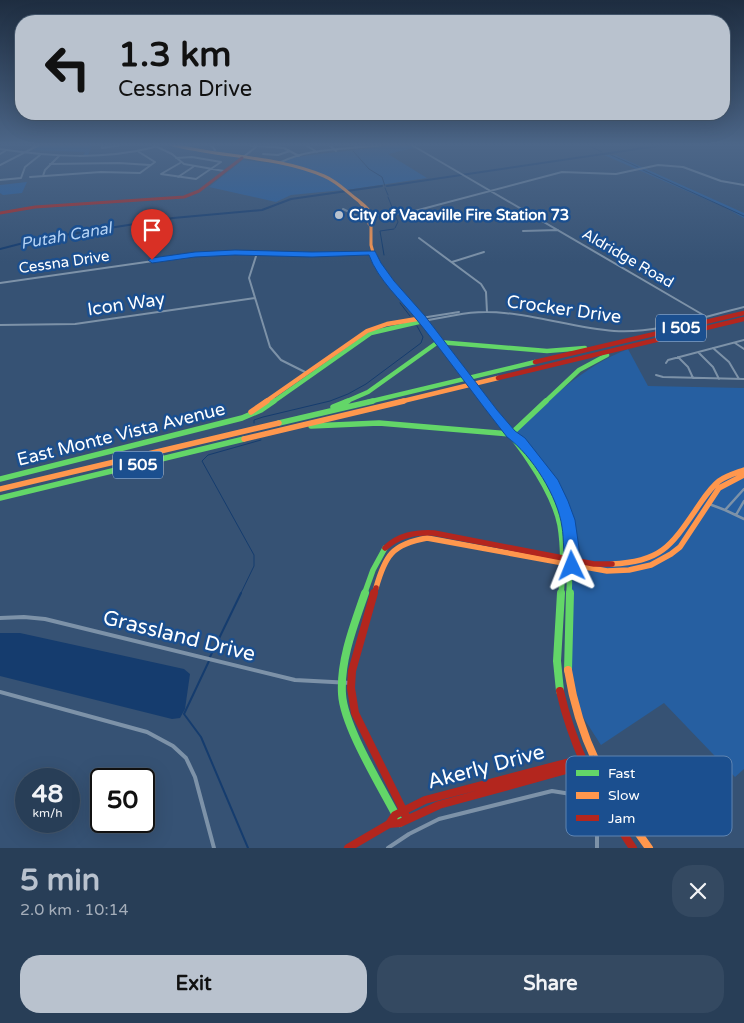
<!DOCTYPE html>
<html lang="en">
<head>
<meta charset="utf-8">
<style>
	body { margin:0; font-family:"Varela Round",sans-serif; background:#344961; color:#f1f3f6; height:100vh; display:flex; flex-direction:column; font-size:19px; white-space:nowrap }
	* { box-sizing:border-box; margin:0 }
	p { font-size:16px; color:#a5aeba }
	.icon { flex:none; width:28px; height:28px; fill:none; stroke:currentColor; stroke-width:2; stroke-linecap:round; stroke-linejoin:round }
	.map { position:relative; height:848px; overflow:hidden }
	.details { display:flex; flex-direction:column; background:#283e57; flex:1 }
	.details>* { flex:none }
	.hud { position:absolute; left:15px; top:15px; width:715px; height:105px; border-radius:20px; box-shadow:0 5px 20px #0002,0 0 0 1px #44576d; background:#b9c2ce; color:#111; overflow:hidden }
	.speed { position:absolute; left:15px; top:768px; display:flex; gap:10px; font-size:25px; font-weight:700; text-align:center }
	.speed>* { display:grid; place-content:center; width:65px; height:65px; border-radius:50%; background:#283e57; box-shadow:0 5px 20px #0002,0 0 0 1px #44576d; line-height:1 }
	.speed small { font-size:12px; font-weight:400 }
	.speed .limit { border:2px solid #111; border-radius:8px; background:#fff; color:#111 }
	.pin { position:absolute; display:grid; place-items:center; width:42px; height:42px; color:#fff; margin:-51px -21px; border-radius:50% 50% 50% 0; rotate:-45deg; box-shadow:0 0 5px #0007 }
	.pin .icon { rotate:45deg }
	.me { position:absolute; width:55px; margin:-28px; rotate:358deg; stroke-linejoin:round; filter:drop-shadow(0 0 4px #0008) }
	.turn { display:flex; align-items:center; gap:18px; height:105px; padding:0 20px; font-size:22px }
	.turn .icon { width:65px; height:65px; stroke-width:2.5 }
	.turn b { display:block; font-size:35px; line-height:42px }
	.round { display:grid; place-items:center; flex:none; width:52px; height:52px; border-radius:20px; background:#344961 }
	.headline { display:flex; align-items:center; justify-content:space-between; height:85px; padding:0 20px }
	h1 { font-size:30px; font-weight:800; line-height:38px; color:#b9c2ce }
	.primary-button { display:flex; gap:10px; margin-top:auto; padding:10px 20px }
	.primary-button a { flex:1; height:58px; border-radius:20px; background:#b9c2ce; color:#111; font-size:20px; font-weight:800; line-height:58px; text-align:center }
	.primary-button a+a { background:#344961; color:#f1f3f6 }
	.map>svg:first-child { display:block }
	.green { fill:#265fa1 }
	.water { fill:#153c6e }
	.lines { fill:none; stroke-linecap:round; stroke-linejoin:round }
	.stream-far1 { stroke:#153c6e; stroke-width:1 }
	.stream { stroke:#153c6e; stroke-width:2 }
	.canal { stroke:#153c6e; stroke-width:2 }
	.street-far2 { stroke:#7d92a8; stroke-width:2 }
	.street-far1 { stroke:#7d92a8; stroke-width:2.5 }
	.street { stroke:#7d92a8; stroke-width:4 }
	.fast-far2 { stroke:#63d668; stroke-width:4.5 }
	.fast-far1 { stroke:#63d668; stroke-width:5.5 }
	.fast { stroke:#63d668; stroke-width:8 }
	.slow-far3 { stroke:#ff974d; stroke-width:3 }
	.slow-far2 { stroke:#ff974d; stroke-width:4.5 }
	.slow-far1 { stroke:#ff974d; stroke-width:5.5 }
	.slow { stroke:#ff974d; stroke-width:8 }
	.jam-far3 { stroke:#b3261e; stroke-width:3 }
	.jam-far2 { stroke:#b3261e; stroke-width:4.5 }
	.jam-far1 { stroke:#b3261e; stroke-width:5.5 }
	.jam { stroke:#b3261e; stroke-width:8 }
	.jam-bridge { stroke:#b3261e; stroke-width:4.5 }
	.route { fill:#1a73e8; stroke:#114b97 }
	.poi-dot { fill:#b9c2ce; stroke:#1b4f8f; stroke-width:2 }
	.labels { text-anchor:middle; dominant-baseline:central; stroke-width:5; stroke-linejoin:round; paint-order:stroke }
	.far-poi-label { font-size:15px; font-weight:bold; fill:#fff; stroke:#1b4f8f; text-anchor:start }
	.far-street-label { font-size:15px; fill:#fff; stroke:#1b4f8f }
	.far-water-label { font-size:16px; font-style:italic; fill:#b5d3f5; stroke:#1b4f8f }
	.shield { fill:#1b4f8f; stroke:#bbcadd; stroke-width:1 }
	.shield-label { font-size:16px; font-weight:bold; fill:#fff }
	.street-label { font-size:18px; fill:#fff; stroke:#1b4f8f }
	.near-street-label { font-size:21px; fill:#fff; stroke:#1b4f8f }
	.key { fill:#1b4f8f; stroke:#5f84b1; stroke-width:1 }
	.key-label { font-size:14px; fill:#fff }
</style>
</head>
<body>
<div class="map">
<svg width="744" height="848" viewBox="0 0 744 848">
	<rect width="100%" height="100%" fill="#365274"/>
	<!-- green -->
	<path class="green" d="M44,144H92L88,156H83L85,152L33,150Z
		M406,144L413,148L388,154L427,178L353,189L291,195L276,202L209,187L243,160L278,164L291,158L311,155Z
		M604,155H615L744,213V218L726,208Z
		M27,182L22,193L3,195L0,193V185Z
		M628,349L648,386L744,388V769L735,777L664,703L601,745C593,732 575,706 570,693C565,675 567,643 568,624C571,576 579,526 553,483C542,464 526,449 511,434C546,403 583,366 628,349Z"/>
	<!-- water -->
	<path class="water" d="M0,633H20L184,669L190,674L185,709L180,718L172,719L0,676Z"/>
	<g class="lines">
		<!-- stream-far1 -->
		<path class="stream-far1" d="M585,144L602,152
			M353,151L369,169L382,177L385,186
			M611,155L638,167
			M643,170L744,216
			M385,188L388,195
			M388,197L392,207
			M393,208L394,212
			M395,215L398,222L395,228
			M384,255L380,231L394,229
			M400,303L410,316
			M254,423V420L263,417L330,401L348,394L366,384L421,343L423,337L417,326
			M240,595L254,566V555L202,461L208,455L261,440"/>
		<!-- stream -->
		<path class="stream" d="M210,657L241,593
			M209,661L184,714L201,737L248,848"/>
		<!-- canal -->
		<path class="canal" d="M387,186L671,144
			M0,249L39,239L173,218L262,210L291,199L382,186"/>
		<!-- street-far2 -->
		<path class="street-far2" d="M23,144L37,146
			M102,144V148L126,144
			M151,144L172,154L184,164L224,171
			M210,144L215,150
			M244,144L254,146
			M304,144L317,152
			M328,144L336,151
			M410,144L705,316
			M256,145L258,146H254Z
			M258,146L284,148L299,156
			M0,149C53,157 103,160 155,147
			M0,154L5,151
			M263,154L278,155L290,151
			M176,158L192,157L221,162L196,179L161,174L180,163
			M242,158L256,147
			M279,163C312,146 353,150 389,144
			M50,164L119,163L150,165
			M0,165L41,144
			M43,176L45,170L59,156
			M30,177L101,172L140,173L155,162L139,152
			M178,177L193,167
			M0,180L21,178L25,167L40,155
			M343,209L357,216L407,213L562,172L616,174L658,165L683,167L721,181L744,185
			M523,231L558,230
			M419,238L481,284L486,292L487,312
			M257,253L249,278L270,347L281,360L307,373
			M452,262L484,252
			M0,283L195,255L235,253L312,255L372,252
			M456,315C509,304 561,327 614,331C657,334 702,317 744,307
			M421,318L459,312
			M423,321L456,315
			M0,325L75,324L255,298
			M735,343L744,349
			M713,348L729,362L739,379
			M699,353L713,367L719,379
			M678,357L688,367L693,378
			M666,363L668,360L744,340
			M656,375L663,377L744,379"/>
		<!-- street-far1 -->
		<path class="street-far1" d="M744,489L725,510L744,519
			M709,504L725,510
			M736,515L744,501"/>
		<!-- street -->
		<path class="street" d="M0,618L24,617L45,619L295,680L351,683
			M0,692L147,732L173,746L186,758L195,777L214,848
			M388,848L409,834L439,819L552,791L571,794L588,807L597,823V848"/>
		<!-- fast-far2 -->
		<path class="fast-far2" d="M474,389L484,402
			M273,402L371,333L423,321
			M345,402L368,392L438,342L547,351L585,348
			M368,402L535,362
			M545,402L579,370L607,355"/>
		<!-- fast-far1 -->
		<path class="fast-far1" d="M483,401C510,433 552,484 560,525C564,548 563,572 561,595
			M333,407L348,401
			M279,423L373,401
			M311,426L379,423L511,434L546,401
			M512,435C563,476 572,533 569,595
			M0,479L242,418L261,410L274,401
			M0,498L244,439
			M364,595L373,570L385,548"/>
		<!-- fast -->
		<path class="fast" d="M365,593C354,625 340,660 342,694C344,728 384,791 400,823
			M568,670L570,593
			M560,691L557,661L561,593
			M570,769L581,774L591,782"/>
		<!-- slow-far3 -->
		<path class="slow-far3" d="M170,144C220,158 275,155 324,176C336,181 345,190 355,198C365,206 374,211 371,225L369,224V213L358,200
			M371,225V245L374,256"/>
		<!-- slow-far2 -->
		<path class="slow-far2" d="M374,254L377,264L421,318L464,376
			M265,402L367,331L387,324L417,319
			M399,402L498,378"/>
		<!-- slow-far1 -->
		<path class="slow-far1" d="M251,412L267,401
			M244,439L404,401
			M0,489L279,423
			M612,564C661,562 671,546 697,508C704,498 710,488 719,481C726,476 736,473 744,470
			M376,588C385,556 392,544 427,538L607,571L629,570L651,565L671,554L680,547L719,488L744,475"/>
		<!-- slow -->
		<path class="slow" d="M568,670C579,740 608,792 649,848"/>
		<!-- jam-far3 -->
		<path class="jam-far3" d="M0,213L35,207L184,197L199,191L242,158"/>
		<!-- jam-far2 -->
		<path class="jam-far2" d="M535,362L744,313
			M498,378L744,319"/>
		<!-- jam-far1 -->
		<path class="jam-far1" d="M385,548C399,535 415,532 434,533L594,564H612
			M374,595L376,588"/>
		<!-- jam -->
		<path class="jam" d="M374,593L352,671L351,688L355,713L407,818
			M560,691C573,749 599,799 633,848
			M389,824L400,823L439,805L570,769L593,760
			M348,848L389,824L395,815L425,800L577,760H593"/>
		<!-- jam-bridge -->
		<path class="jam-bridge" d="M464,376L474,389"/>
	</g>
	<!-- sky -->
	<linearGradient id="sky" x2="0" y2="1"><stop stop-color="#1e2d40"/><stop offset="0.55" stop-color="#4c6688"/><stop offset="1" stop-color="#4c6688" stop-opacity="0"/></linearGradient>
	<rect width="744" height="263" fill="url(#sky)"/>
	<!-- route -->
	<path class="route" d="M235,250L312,252L375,251L381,263L394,281L425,316L497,410L515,431L525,438L558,480L568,501L575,520L579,548V566L577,569L572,571L567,569C563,562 564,537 562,527C558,497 532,455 507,437C476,398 448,358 417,320C401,300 378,280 369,255L312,257L235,255L195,257L152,263L148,260L152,258L195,252Z"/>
	<!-- markers -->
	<circle class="poi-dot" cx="339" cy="215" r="5"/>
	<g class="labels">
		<!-- far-poi labels -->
		<g class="far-poi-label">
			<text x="349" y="215">City of Vacaville Fire Station 73</text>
		</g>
		<!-- far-street labels -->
		<g class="far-street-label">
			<text transform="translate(628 258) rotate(30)">Aldridge Road</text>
			<text transform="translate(64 262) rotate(-8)">Cessna Drive</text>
		</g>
		<!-- far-water labels -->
		<g class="far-water-label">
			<text transform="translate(66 236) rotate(-10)">Putah Canal</text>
		</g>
		<!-- shield labels -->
		<g class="shield">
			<rect x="656" y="314.5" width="50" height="27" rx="4"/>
			<rect x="113" y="451.5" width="50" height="27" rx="4"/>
		</g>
		<g class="shield-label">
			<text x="681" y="328">I 505</text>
			<text x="138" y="465">I 505</text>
		</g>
		<!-- street labels -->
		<g class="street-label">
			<text transform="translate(126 304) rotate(-8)">Icon Way</text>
			<text transform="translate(564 309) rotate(8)">Crocker Drive</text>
			<text transform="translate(121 434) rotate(-14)">East Monte Vista Avenue</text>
		</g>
		<!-- near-street labels -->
		<g class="near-street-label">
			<text transform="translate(179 636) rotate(14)">Grassland Drive</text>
			<text transform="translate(486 767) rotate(-15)">Akerly Drive</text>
		</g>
	</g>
	<!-- legend -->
	<rect x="566" y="756" width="166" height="80" rx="8" class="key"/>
	<rect x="576" y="770" width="23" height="6" fill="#63d668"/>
	<rect x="576" y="792" width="23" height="7" fill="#ff974d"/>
	<rect x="576" y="815" width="23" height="6" fill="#b3261e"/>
	<g class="key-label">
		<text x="608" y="778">Fast</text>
		<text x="608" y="800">Slow</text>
		<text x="608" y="823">Jam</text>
	</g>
</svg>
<div class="speed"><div>48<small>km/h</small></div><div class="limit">50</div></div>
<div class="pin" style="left:152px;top:260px;background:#d93025"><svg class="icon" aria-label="arrive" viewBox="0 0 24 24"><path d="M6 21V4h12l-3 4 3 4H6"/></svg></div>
<svg class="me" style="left:572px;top:566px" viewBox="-20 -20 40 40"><path d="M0-17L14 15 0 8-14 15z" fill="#1a73e8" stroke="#fff" stroke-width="4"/></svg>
<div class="hud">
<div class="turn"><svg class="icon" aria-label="left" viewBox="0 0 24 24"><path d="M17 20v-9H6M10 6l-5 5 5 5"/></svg><div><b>1.3 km</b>Cessna Drive</div></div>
</div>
</div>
<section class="details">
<div class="headline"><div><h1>5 min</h1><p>2.0 km · 10:14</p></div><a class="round"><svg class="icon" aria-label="close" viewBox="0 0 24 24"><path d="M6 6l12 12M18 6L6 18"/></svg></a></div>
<div class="primary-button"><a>Exit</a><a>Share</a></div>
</section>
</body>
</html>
